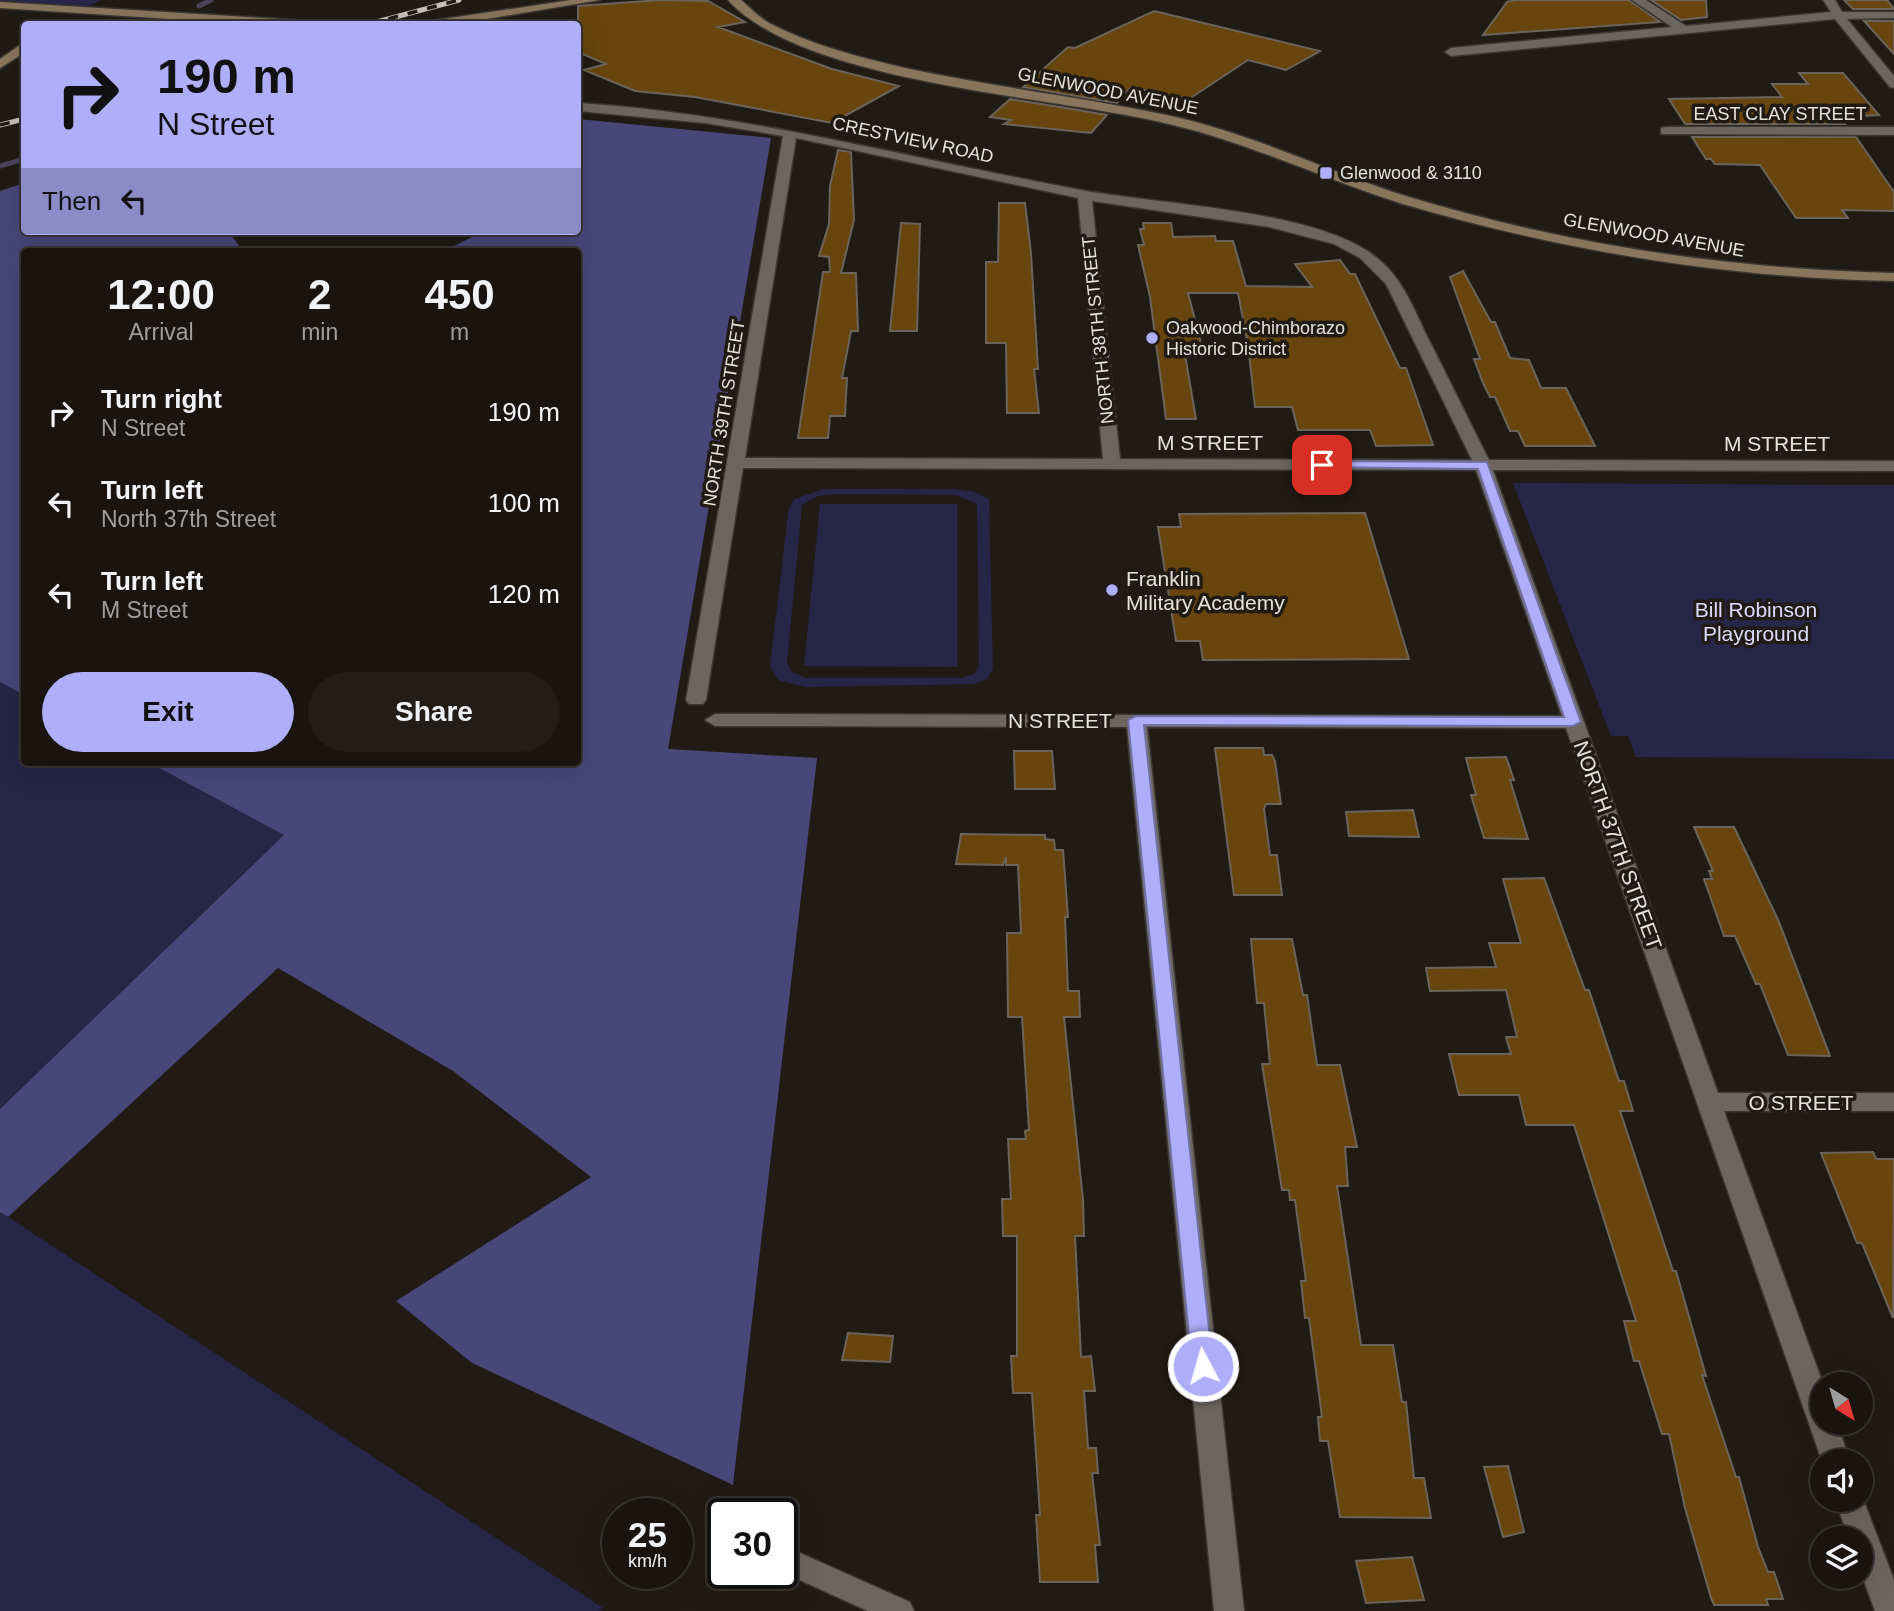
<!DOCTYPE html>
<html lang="en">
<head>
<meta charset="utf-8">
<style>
	body { margin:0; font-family:Helvetica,sans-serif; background:#221d19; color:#f1f3f6; height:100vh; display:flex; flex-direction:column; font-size:26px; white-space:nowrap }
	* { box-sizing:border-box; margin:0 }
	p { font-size:23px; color:#9f9e9f }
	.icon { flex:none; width:38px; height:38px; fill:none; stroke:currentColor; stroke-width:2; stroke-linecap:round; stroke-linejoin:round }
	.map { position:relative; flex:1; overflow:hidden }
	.sheet { position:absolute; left:21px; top:248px; width:560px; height:518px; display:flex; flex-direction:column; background:#191410; border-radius:7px; box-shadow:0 7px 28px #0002,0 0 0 2px #373330 }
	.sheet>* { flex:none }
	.hud { position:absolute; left:21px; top:21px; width:560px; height:214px; border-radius:7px; box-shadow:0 7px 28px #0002,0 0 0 2px #373330; background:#aeaefa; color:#111; overflow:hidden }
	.needle { width:46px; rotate:143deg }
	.buttons { position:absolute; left:1810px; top:1372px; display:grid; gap:14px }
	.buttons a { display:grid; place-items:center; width:63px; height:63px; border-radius:50%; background:#191410; box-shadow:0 7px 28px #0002,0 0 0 2px #373330; font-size:35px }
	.speed { position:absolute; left:602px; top:1498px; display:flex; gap:14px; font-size:35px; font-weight:700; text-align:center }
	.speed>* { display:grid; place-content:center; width:91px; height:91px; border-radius:50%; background:#191410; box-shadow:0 7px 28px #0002,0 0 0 2px #373330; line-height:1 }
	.speed small { font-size:18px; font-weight:400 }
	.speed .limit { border:4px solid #111; border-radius:10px; background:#fff; color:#111 }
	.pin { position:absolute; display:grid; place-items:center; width:60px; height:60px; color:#fff; margin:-30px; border-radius:14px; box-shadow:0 4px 10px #0006 }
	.me { position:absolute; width:77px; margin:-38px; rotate:354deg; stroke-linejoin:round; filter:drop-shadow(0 0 5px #0008) }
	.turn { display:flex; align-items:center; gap:24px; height:147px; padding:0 21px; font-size:32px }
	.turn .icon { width:91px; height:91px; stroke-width:2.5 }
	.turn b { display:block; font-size:49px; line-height:60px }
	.then { display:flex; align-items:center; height:66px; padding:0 21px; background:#0003; gap:14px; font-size:26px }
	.eta { display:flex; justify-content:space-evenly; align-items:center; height:119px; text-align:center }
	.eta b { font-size:42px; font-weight:600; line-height:49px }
	.primary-button { display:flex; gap:14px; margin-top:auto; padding:14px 21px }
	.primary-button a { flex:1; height:80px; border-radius:42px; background:#aeaefa; color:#111; font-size:28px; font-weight:600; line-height:80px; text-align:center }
	.primary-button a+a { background:#221d19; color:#f1f3f6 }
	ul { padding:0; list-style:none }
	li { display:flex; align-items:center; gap:21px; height:91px; padding:0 21px }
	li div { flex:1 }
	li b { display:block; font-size:26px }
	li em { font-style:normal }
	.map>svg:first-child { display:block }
	.green { fill:#272548; fill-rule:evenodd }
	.forest { fill:#49477a }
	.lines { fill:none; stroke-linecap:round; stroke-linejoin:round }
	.stream { stroke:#49445b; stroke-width:5 }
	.building { fill:#67450c; stroke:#6b645c; stroke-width:2 }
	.street-casing { stroke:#3a3632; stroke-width:3 }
	.secondary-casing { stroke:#3a3632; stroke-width:3 }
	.street { fill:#6c665e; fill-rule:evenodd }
	.secondary { fill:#88755b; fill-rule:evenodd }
	.rail-casing { stroke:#c6c1bc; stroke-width:5 }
	.rail { stroke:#211b15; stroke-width:3.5; stroke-dasharray:10; stroke-linecap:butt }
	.route { fill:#aeaefa; stroke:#7171a2; stroke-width:2 }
	.poi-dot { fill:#aeaefa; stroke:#211b15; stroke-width:2.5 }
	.labels { text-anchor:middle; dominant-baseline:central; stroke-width:7; stroke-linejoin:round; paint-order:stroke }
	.far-street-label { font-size:18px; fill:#e5e1dc; stroke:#211b15 }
	.far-poi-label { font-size:18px; fill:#e5e1dc; stroke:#211b15; text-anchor:start }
	.street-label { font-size:21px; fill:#e5e1dc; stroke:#211b15 }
	.poi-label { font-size:21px; fill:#e5e1dc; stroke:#211b15; text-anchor:start }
	.park-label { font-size:21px; fill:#dbdcfd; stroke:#211b15 }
</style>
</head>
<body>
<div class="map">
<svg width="1894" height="1611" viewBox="0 0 1894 1611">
	<rect width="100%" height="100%" fill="#211b15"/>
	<!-- green -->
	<path class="green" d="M0,0H101L81,10L0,5Z
		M1513,483L1894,485V759L1636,757L1628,736H1611Z
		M823,489H956L975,492L989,499L993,669L987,679L974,684L805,687L778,680L770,666L789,507L795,499ZM838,494L956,495L977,504L979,666L974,674L961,678H807L792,672L787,663L802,505L818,496Z
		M820,504H957V667L804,666Z
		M0,682L24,695V763H150L284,835L0,1109Z
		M0,1212L8,1217L603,1608L599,1611H0Z"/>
	<!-- forest -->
	<path class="forest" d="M578,119L771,138L668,749L817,758L733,1485L472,1363L396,1301L591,1177L453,1071L278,968L8,1217L0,1212V1109L284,835L150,763H578V252H442L484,231H578Z
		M24,183V231H228L244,252H24V695L0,682V191Z"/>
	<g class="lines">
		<!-- stream -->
		<path class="stream" d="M199,6L211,0
			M0,166L24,159"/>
	</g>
	<!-- building -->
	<path class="building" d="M660,0L708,1L745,22L718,27L832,69L899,86L832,123L695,97L635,91L584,70L606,64L578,52V6Z
		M1515,0H1629L1660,22L1483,35L1507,2Z
		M1651,0H1706L1707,17L1681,20Z
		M1844,0H1887L1894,9H1853Z
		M1154,11L1320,51L1286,70L1248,60L1189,99L1131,87L1117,103L1023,87L1068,47L1075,48Z
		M1864,21H1894V54Z
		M1799,73H1843L1879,115L1840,117L1845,124H1685L1669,99L1782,97L1772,84H1808Z
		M1010,99L1066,108L1107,115L1091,133L1004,124L1011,120L990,117Z
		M1692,137H1856L1894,192V211L1842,210L1848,218H1796L1760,165L1715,164L1711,159H1706Z
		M838,150L851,152L854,220L841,273H856L858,331H851L842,378H847L845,416H830L828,438H798L823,272H830L829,257L819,256L829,224L830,186Z
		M999,203H1025L1031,253L1038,369H1034L1039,413H1007L1006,343H986V262H998Z
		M901,223L920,224L917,331H890Z
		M1143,223H1171L1173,237L1215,236L1216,241H1233L1246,286L1312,287L1295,264L1340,260L1350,274H1355L1400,368H1406L1433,445L1376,446L1370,430H1298L1292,407H1255L1248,345L1238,293H1188L1201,343H1183L1196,419H1166L1150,297L1138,245H1144L1140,229H1144Z
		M1463,271L1491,322H1495L1510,358L1529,360L1541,388H1566L1595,446H1525L1518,431H1510L1495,397H1490L1483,383L1474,359H1480L1450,277Z
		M1365,513L1409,659L1203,660L1200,641H1176L1158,527H1181L1179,514Z
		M1215,748H1263L1264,755H1272L1275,761L1281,804H1266L1264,809L1270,855H1277L1282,895H1234Z
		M1014,751H1052L1055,789H1015Z
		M1506,757L1514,780H1510L1528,839L1484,838L1471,795H1476L1466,758Z
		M1413,810L1419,837L1349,836L1346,812Z
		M1694,827H1734L1779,922L1830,1056L1788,1055L1760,984H1756L1735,936H1724L1704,879H1712L1709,871H1713Z
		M961,834L1045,835V839L1054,840L1055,850H1063L1068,917H1065L1068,991H1079L1080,1017H1064L1083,1200L1084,1236H1075L1081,1357L1091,1356L1095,1391H1084L1088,1448H1096L1098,1473H1092L1100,1545H1095L1098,1582H1040L1036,1515H1040L1032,1393H1013L1011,1356H1017V1236H1003L1002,1199H1011L1008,1139H1026L1025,1131L1029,1130L1022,1017H1008L1007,933H1021L1018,865H1006V857L1003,865L956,864Z
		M1544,878L1585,990H1589L1619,1081H1624L1633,1111H1620L1673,1271H1676L1706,1376L1702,1375L1736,1477H1739L1758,1547L1768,1572H1774L1783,1599H1766L1768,1605H1714L1711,1598L1685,1508L1669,1434H1662L1639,1361H1634L1624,1321H1636L1574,1125H1526L1519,1095H1459L1449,1054H1511L1506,1037H1517L1506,990L1430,991L1426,968L1496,967L1489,943H1521L1503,879Z
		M1251,939H1292L1303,995H1307L1317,1065H1340L1357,1147H1345L1348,1186H1337L1361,1345H1393L1402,1402H1406L1414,1478H1424L1431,1518L1340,1517L1328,1441H1320L1318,1417H1322L1309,1318H1305L1301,1281H1306L1295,1200H1290L1289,1190H1282L1262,1064H1270L1264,1003H1257Z
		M1873,1152L1876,1159H1894L1893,1318L1862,1243H1857L1821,1153Z
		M848,1333L893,1336L890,1362L842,1360Z
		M1508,1466L1524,1532L1503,1537L1484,1467Z
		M1412,1557L1424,1600L1366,1603L1356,1561Z"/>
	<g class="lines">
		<defs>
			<path id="street" d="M1632,0H1646L1686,26L1831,12L1823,0H1835L1842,12H1894V18L1847,19L1894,76V88L1890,87L1835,19L1451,56L1445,52L1451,48L1672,27Z
				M578,103C749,114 913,159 1081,190C1160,205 1317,209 1377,258C1404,279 1415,313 1430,342C1450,381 1469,421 1489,460L1894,461V471L1493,470L1718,1093H1894V1111H1724L1823,1384L1822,1423H1837L1850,1461H1822L1566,728L1147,727L1244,1611H1214L1127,727L715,726L705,720L715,714L1562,716L1476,470L743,468L706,700L703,704H689L686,700L783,136L705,123L578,111ZM796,138L1078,198L1103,459L745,458ZM1092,201L1269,227L1334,244L1360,258L1386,284L1472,460L1120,459Z
				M1666,127H1894V135L1661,134V128Z
				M1860,1491L1894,1580V1611H1875L1860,1570V1538H1849L1835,1500H1860Z
				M782,1545L910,1602L914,1611H868L782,1572Z"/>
			<path id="secondary" d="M571,0H600L457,24H431L437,20Z
				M728,0H741C750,8 759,17 769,23C811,45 859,57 905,68C993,87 1083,97 1171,116C1253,134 1329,172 1409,197C1568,245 1729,269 1894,273V281C1726,278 1564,251 1403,204C1326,180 1252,144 1173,125C1060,96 805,85 728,0Z
				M0,2L295,20L301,24H248L0,8Z
				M20,45H24V53L0,68V59Z"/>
		</defs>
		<!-- street casing -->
		<use href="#street" class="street-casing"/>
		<!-- secondary casing -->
		<use href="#secondary" class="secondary-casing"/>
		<!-- street -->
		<use href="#street" class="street"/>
		<!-- secondary -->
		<use href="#secondary" class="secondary"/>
		<defs>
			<path id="rail" d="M369,24L459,0
				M0,125L24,119"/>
		</defs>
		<!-- rail casing -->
		<use href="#rail" class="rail-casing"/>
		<!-- rail -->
		<use href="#rail" class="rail"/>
	</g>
	<!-- route -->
	<path class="route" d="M1322,461L1487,462L1581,722L1573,726L1144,725L1213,1366L1210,1371H1195L1192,1366L1128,720L1136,716L1564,717L1478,469L1317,467L1315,465Z"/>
	<!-- markers -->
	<g class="poi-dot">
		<rect x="1319" y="166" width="14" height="14" rx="3.5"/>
		<circle cx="1152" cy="338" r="7"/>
		<circle cx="1112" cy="590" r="7"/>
	</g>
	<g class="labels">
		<!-- far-street labels -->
		<g class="far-street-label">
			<text transform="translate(1108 91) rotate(11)">GLENWOOD AVENUE</text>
			<text x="1780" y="114">EAST CLAY STREET</text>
			<text transform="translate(913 140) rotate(12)">CRESTVIEW ROAD</text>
			<text transform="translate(1654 235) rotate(10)">GLENWOOD AVENUE</text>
			<text transform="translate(1098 330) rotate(-96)">NORTH 38TH STREET</text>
			<text transform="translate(724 413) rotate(-81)">NORTH 39TH STREET</text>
		</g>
		<!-- far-poi labels -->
		<g class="far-poi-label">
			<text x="1340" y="173">Glenwood &amp; 3110</text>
			<text x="1166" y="328">Oakwood-Chimborazo<tspan x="1166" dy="21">Historic District</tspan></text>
		</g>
		<!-- street labels -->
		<g class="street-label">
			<text x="1210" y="442">M STREET</text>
			<text x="1777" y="443">M STREET</text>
			<text x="1060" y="720">N STREET</text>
			<text transform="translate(1618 845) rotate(70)">NORTH 37TH STREET</text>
			<text x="1801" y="1102">O STREET</text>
		</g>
		<!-- poi labels -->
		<g class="poi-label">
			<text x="1126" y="578">Franklin<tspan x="1126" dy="24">Military Academy</tspan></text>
		</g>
		<!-- park labels -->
		<g class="park-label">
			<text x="1756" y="609">Bill Robinson<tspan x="1756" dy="24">Playground</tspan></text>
		</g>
	</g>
</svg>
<div class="buttons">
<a><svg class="needle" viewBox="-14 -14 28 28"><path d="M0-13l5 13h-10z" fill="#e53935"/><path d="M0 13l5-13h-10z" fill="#9f9e9f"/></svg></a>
<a><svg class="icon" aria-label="sound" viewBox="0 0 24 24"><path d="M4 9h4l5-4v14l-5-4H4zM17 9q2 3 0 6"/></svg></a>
<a><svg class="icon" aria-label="layers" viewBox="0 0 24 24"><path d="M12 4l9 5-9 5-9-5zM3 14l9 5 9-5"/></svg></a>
</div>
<div class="speed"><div>25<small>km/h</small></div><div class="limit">30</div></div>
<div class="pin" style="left:1322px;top:465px;background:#d93025"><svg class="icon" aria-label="arrive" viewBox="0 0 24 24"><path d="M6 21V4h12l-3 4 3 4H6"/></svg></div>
<svg class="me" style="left:1203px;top:1366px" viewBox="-20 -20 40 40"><circle r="17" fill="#aeaefa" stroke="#fff" stroke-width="3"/><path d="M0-11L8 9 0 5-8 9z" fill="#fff"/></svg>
<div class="hud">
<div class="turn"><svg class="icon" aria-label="right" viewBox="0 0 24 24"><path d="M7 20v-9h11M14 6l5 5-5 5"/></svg><div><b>190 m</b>N Street</div></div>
<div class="then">Then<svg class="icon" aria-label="left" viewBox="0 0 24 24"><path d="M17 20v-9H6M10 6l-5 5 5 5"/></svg></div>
</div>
<section class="sheet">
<div class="eta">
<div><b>12:00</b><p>Arrival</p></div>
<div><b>2</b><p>min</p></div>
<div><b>450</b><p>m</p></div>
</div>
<ul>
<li><svg class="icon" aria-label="right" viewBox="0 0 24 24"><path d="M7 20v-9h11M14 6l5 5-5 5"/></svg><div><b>Turn right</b><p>N Street</p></div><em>190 m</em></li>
<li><svg class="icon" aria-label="left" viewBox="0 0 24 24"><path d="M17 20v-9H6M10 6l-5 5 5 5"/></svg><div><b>Turn left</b><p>North 37th Street</p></div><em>100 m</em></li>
<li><svg class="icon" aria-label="left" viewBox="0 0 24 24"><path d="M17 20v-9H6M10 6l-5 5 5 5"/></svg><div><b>Turn left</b><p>M Street</p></div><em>120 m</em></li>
</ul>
<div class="primary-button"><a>Exit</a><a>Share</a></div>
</section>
</div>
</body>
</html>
